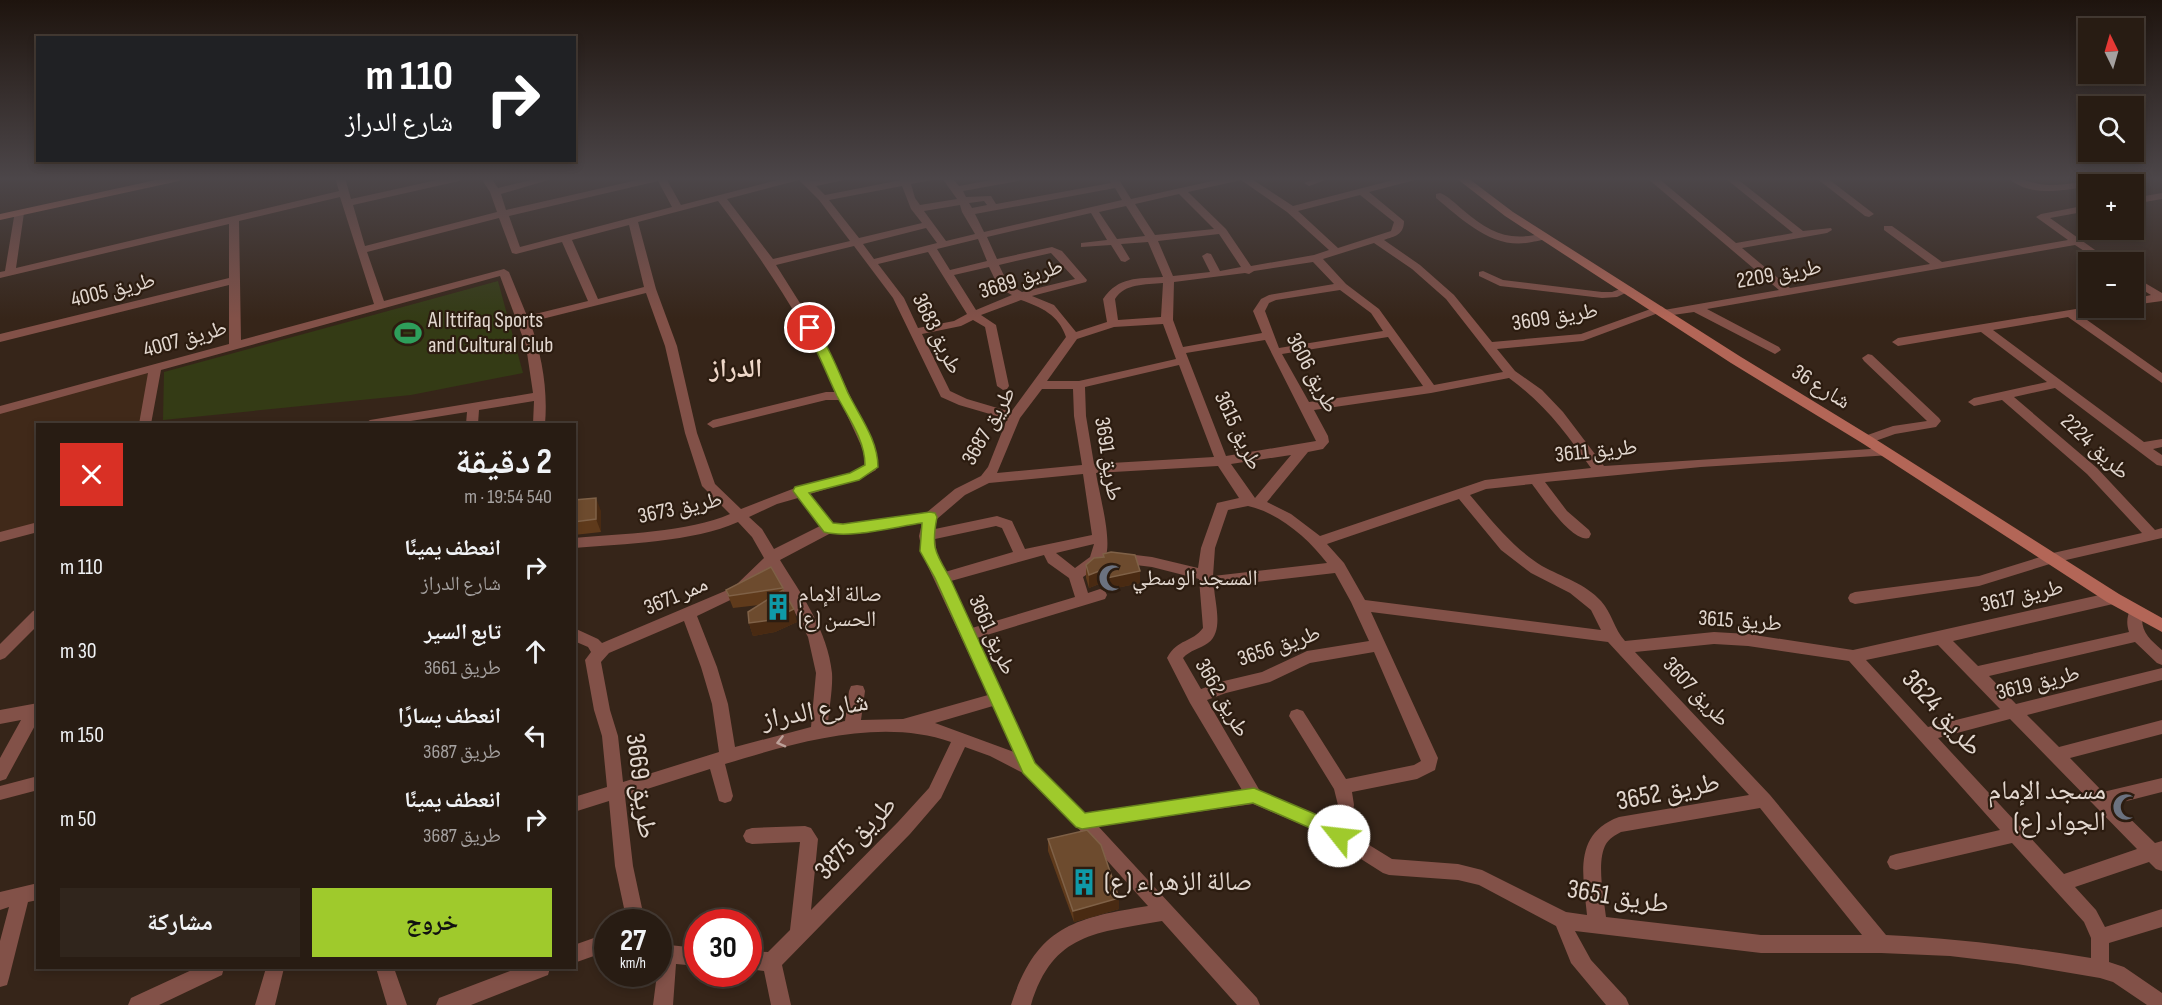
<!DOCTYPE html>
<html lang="ar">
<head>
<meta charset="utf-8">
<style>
	body { margin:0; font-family:"Sofia Sans Condensed","Noto Naskh Arabic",sans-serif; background:#30251c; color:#f1f3f6; direction:rtl; height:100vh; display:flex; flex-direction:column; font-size:22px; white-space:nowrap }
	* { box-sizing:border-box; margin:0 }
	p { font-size:20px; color:#a5a1a0 }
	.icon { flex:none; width:33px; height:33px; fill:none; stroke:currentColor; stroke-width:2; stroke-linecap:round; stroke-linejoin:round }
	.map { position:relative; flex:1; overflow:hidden; direction:ltr }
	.drawer { position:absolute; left:36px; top:423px; width:540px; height:546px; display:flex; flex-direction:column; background:#281c13; border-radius:0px; box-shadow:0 3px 9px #0003,0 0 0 2px #443a33; direction:rtl }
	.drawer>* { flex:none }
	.guide { position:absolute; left:36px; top:36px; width:540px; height:126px; border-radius:0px; box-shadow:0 3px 9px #0003,0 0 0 2px #443a33; direction:rtl; background:#202124; color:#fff; overflow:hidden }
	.needle { width:39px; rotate:355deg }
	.fabs { position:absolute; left:2078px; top:18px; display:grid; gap:12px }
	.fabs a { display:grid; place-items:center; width:66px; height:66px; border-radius:0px; background:#281c13; box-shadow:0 3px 9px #0003,0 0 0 2px #443a33; font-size:30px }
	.speed { position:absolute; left:594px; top:909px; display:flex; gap:12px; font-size:30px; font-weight:700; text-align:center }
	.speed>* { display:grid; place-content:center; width:78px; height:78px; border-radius:50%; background:#281c13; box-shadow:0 3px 9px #0003,0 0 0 2px #443a33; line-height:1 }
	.speed small { font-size:15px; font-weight:400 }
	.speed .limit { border:9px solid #d22; background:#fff; color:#111 }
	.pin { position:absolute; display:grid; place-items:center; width:51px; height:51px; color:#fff; margin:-26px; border:3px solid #fff; border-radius:50%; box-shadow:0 2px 6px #0007 }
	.me { position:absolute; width:66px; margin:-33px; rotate:299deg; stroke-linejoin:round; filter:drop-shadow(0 0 4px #0008) }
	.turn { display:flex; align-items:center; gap:21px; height:126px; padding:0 24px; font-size:27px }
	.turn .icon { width:78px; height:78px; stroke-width:2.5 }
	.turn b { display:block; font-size:42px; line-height:51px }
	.round { display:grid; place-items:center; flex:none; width:63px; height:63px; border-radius:0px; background:#30251c }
	.headline { display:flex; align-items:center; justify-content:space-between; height:102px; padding:0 24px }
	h1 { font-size:36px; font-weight:700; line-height:45px }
	.action { display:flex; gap:12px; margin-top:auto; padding:12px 24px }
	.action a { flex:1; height:69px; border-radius:0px; background:#9fca2c; color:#111; font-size:24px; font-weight:700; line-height:69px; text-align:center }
	.action a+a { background:#30251c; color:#f1f3f6 }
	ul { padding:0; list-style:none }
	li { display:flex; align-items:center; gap:18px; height:84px; padding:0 24px }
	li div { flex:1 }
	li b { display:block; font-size:22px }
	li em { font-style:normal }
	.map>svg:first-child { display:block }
	.built { fill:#402919 }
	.green { fill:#343b15 }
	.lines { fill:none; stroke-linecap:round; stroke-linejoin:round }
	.street { fill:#825148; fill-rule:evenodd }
	.secondary { fill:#b36657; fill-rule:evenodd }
	.wall { fill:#5f3a1b }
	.shaded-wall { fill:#492a12 }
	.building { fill:#6d4b2e; stroke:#7f6147; stroke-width:1.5 }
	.oneway { stroke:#bca199 }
	.route { fill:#9fca2c; stroke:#67831d; stroke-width:1.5 }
	.labels { text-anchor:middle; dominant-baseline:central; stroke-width:4.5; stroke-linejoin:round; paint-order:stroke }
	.street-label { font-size:22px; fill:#e2d7cf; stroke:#2c1c10 }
	.poi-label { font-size:22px; fill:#e2d7cf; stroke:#2c1c10; text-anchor:start }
	.quarter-label { font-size:26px; font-weight:bold; fill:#eed7c8; stroke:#2c1c10 }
	.near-street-label { font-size:27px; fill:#e2d7cf; stroke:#2c1c10 }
	.near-poi-label { font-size:27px; fill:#e2d7cf; stroke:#2c1c10; text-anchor:end }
</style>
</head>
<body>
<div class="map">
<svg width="2162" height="1005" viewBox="0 0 2162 1005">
	<rect width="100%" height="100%" fill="#362519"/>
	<!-- built -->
	<path class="built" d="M155,368L145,424H38L37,527L0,537V410Z"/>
	<!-- green -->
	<path class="green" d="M498,281L523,373L411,395L163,420L164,372Z"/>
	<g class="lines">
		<!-- street -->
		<path class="street" d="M335,178H345L351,199L446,178H464L459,181L353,205L365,246L497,212L490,192L481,178H491L498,188L539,178H555L501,194L506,210L646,178H666L681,205L785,178H808L811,181L846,178L844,180L816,186L825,195L901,180L900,178H934L932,180L911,184L915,198L920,205L957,199L942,178H952L959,186L1002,178H1023L1018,181L963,191L966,197L991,196L996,204L1111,183L1108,178H1118L1131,199L1226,178H1250L1293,206L1401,178H1417L1415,180L1369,192L1404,221C1404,235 1395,236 1384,240L1420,265L1454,295L1492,342L1581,334L1659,306L1663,307L1664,310L1779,290L1647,178H1658L1736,243L1793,233L1725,178H1736L1803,231L1831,228L1832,230L1827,233L1742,248L1790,288L1930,264L1884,230V226H1892L1942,262L2068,240L2036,217L2041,214L2088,205V211L2050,218L2112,262H2101L2075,245L1707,309L1779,347L1781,350L1775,354L1694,312L1666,316L1662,315L1661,312L1583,341L1497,349L1515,371L1542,390L1563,412L1604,466L1886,448L1892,452L1891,455L1701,467L1545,482L1567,511L1589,530L1591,534L1589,538C1572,543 1542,497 1532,484L1486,489L1470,495C1492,521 1513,548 1542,566C1562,577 1586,584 1601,601C1612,613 1614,629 1625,641L1714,632L1748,634L1853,650L2113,592L2118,594L2120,598L2118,602L2113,604L1953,641L1978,666L2129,632C2126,623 2127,616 2131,608H2141L2143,612C2139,630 2149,639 2162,650V665L2157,663L2135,642L1989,676L2016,704L2162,668V680L2027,715L2059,747L2162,720V734L2070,758L2103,792L2162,778V792L2115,804L2155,843L2162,841V871L2156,869L2149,862L2075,887L2096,910L2105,927L2162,909V927L2109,943V962L2124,967L2162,993V1005H2147L2113,982L2100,978L2017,964L1950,956L1881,953H1761L1575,931L1591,960L1626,998L1629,1005H1606L1571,963L1556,926L1479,885L1458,880L1389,875L1383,873L1317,831L1253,804L1098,826L1257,998L1260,1005H1237L1162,921C1097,933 1053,932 1031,1005H1011C1036,927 1073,918 1148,906L1076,826L1023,773L990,756L965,747L941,798L910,834L782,965L791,1005H771L764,971L748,969V951L768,952L790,930L800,842L752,844L746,842L743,836L746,830L752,828L805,826L811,828L818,839L811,910L898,822L929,788L951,742C880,717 794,743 725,764L733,796L731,801L725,803L719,801L710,769L625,796L633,866L645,922H627L615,866L609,801L574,812V797L607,787L602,736L594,710L585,660L591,652L588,647L574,641V628L598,639L602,643L725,591L737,584L764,558L752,537L738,522C694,542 623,544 574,548V538C619,534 690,532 730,514L702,486L685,433L665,346L646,293L530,322C542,355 548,390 545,424H533L534,401L479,410L478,424H466L467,412L392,424H364L370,420L533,393L526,346L500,276L161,370L151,424H139L148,373L0,414V406L229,344V285L0,342V334L229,278V224L0,278V272L5,271L15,211H23L24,213L16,268L339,191ZM799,180L819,200L850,241L773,259L727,199ZM1241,180L1287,212L1329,250L1314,255L1251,266L1226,229L1188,192ZM658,181L672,207L520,247L509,216ZM902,186L911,209L922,223L859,238L829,200ZM1115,188L1122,200L984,232L975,214ZM1179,194L1214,229L1155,235L1135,204ZM1360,195L1394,222L1391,231L1338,248L1298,211ZM340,197L374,304L241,340L239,221ZM718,201C765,263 804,321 836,392H826L713,420L707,424L713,428L826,400H840L865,454L864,465L850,473L795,488L741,509L715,484L697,433L677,346L656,289L638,222ZM984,201L987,205L972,208L969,203ZM960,205L962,212L975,234L946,241L924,211ZM1126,206L1145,236L1117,239L1099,212ZM1091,213L1107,240L1081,243V247L1111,245L1121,261L1125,262L1130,259L1121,244L1148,242L1163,277C1137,279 1119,276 1103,299L1107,322L1076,332L1054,305L1032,296L1086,282L1087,280L1062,251L1052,247L997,259L987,237ZM499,218L512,253L516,254L562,242L588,301L527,316L509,272L504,269L384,301L367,252ZM629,225L644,287L598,299L572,240ZM926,228L937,243L874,259L863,244ZM1219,234L1241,267L1220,271L1211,254L1207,253L1202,256L1210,272L1173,276L1158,241ZM978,239L987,261L950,270L937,249ZM1374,243L1412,269L1446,299L1503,372L1434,385L1379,309L1346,284L1323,259ZM854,246L893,298L941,397L959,405L1007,419L988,467L981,476L955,489L926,513L843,524L833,523L810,494L860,479L876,470L877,454L827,346L776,265ZM928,252L967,314L954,321L918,328L904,298L878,264ZM1051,253L1075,279L1022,292L1008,284L999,265ZM1313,262L1334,284L1269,295L1261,299L1253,311L1262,333L1183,347L1173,320L1174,282L1245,273L1249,274L1254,271ZM989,267L999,288L1012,295L976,310L954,275ZM1163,283L1161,317L1118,320L1115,299C1125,283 1145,285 1163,283ZM1340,290L1371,313L1383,331L1279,348L1265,311L1269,303L1276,300ZM1021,300C1041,307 1059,315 1066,337L1011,412L967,399L950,391L922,334L961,326L973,320L985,327L997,386L1003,390L1007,389L1009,386L996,325L981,315ZM1163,324L1176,359L1079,381H1047L1077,339L1114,327ZM1388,337L1423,386L1309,402L1282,354ZM1265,340L1316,441L1226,456L1186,353ZM1179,365L1214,457L1094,464L1086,416L1085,387ZM1509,378C1546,405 1565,432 1591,468L1485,480L1320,536L1291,514L1267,502L1308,452L1323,449L1329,442L1328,436L1314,410L1431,393ZM1042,389H1073L1074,416L1082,465L997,473L1020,418ZM1291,455L1255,498L1231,464ZM1218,466L1239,498L1217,503L1201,548L1198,568L1152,557L1119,553L1114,554L1112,558L1114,562L1119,563L1152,567L1199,579L1203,628C1192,643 1178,638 1167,658L1190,703L1242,790L1085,813L1035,763L977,638L1105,599L1107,595L1105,591L1100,589L1088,593L1083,577C1091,572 1100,567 1105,558C1113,542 1099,493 1096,473ZM1083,474L1092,535L1025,549L1012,521L997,516L935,529L937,519L965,495L989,483ZM798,498L820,526L774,549L762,529L749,517L777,504ZM1459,499L1501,550L1531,573L1570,593L1591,610L1601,630L1365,600L1344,563L1327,544ZM1248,506C1279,513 1308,538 1327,563L1213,576L1215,548L1228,510ZM922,523L919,536L923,556L988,695L903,719L861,720L865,691L863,686L857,685L851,686L849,691L845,721L828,724C829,708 833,689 832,673C828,631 801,594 780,560L831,533L843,534ZM996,526L1002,528L1013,552L945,572L937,556L935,539ZM1094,544L1090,557L1075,568L1056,553ZM1044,555L1048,563L1069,578L1075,597L972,628L951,581ZM771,568L808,637L816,673L811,727L735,747L728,704L717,667L697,616L747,592ZM1335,573L1351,602L1369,641L1307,651L1262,672L1224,681L1201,689L1183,658C1190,650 1200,649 1208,643C1224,631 1215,604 1214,587ZM1371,612L1608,642L1749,795L1619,817C1573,834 1583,875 1587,915L1566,912L1482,870L1458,864L1392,859L1348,832L1354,805L1352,792L1417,779L1435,770L1438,758ZM684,621L701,667L712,704L719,752L623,782L618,736L610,710L601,662L609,653ZM1714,644L1748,646L1849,661L2000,830L1896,854L1890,856L1887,862L1890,868L1896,870L2012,843L2084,922L2091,938V958C2022,947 1955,938 1886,935L1770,795L1635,652ZM1938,645L2000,709L1928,727L1866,660ZM1374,652L1421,761L1414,765L1346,779L1303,711L1297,709L1291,711L1289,716L1334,789L1338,805L1333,823L1260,791L1207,700L1226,693L1270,682L1310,663ZM993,706L1014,752L935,723ZM2010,719L2137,849L2064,874L1938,738ZM1760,808L1862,935H1761L1606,917C1604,899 1596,861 1606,844C1609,839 1615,835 1621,832Z
			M1316,178H1331L1309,186L1304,183Z
			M1816,178H1827L1874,214L1869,217L1865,216Z
			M2008,178C2023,178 2035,185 2050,185C2074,185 2097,177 2121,178L2116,181L2088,184V186C2063,191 2029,197 2008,178Z
			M1440,193C1448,196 1456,204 1463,210C1490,233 1508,242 1544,233L1549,236C1544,240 1538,241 1532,242C1494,251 1463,220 1436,198V194Z
			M2162,193V199L2133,204V198Z
			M1483,271L1503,280L1602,292H1612L1628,286L1634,289L1617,297L1602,298L1500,286L1479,276V272Z
			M2133,276L2162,293V301L2133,305V299L2151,295L2133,284Z
			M2088,307L2106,308L2105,310L2080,315L2162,373V383L2068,317L1993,330L2144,442L2162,439V447L2153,449L2162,455V466L2157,465L2055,388L2014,397L2097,468L2155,530L2162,528V538L2053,563L1979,586L1855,604L1850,602L1848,598L1850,594L1855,592L1979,576L2053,553L2142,533L2087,474L2002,400L1974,406L1968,402L1974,398L2047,382L1981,332L1898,346L1892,342L1898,338Z
			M1868,354L1872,355L1939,418L1941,421L1936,427L1895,434L1867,444L1862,443L1861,440L1862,437L1893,426L1927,421L1864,361L1862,358Z
			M38,522V532L0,542V532Z
			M38,609V625L5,658L0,660V644L33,611Z
			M38,703V720L6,779L0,781V758L21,720L0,724V710Z
			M38,776V790L0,800V786Z
			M38,883V900L28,902L9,978L7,985L0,987V941L9,907L0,910V892Z
			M608,933V951L574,963V945Z
			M658,940L669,945L698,948V966L676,964L673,1005H653L657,974H658Z
			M196,968H224L222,975L159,1005H128L131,998Z
			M266,968H284L275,1005H255Z
			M376,968H394L407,1005H387Z
			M518,968H550L548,975L471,1005H436L439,998Z"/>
		<!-- secondary -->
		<path class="secondary" d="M165,178H184L179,181L0,220V214Z
			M1456,178H1468L1513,212L1741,357L1872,437L2119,594L2162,618V632L2107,602L1862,443L1731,363L1505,216Z"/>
	</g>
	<!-- wall -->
	<path class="wall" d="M574,500L601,511V532L574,535Z
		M1103,554L1140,571V583L1107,590L1099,584L1089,588L1086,578V565L1103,557Z
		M783,588L797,622L775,632L753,636L749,623L759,605L733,608L726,590Z
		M1048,839L1119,898V909L1074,922L1048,851Z"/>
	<!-- shaded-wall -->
	<path class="shaded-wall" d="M596,498L601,511V532L596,519Z
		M1099,571V584L1089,588V575Z
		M1140,571V583L1107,590V578Z
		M794,609L797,622L775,632L753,636L749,623Z
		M1119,898V909L1074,922L1073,911Z"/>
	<!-- building -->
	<path class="building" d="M596,498V519L574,522V500Z
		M1111,552L1135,555L1140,571L1107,578L1099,571L1089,575L1086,565L1094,558L1104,557L1103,554Z
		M771,567L783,588L729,596L726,590Z
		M783,590L794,609L771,620L749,623L748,612Z
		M1087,830L1101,845L1119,898L1073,911L1048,839Z"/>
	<!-- one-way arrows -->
	<defs><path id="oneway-chevron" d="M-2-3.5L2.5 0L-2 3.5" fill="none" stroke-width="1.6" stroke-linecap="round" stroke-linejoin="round" transform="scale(1.5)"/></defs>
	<use class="oneway" href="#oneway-chevron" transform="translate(781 742) rotate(166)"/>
	<!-- sky -->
	<linearGradient id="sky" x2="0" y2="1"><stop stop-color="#1e140e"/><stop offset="0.56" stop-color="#4c4649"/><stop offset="1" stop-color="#4c4649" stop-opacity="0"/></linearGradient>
	<rect width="2162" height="319" fill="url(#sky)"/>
	<!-- route -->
	<path class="route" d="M810,324L814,325C829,347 838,370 848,393C860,417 878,440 878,467L859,480L809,493L833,523L843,524L930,512L935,513L937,517C931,548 935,552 950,578L1035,763L1085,813L1254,788L1329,820L1345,830L1348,836L1345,842L1339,844L1317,831L1253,803L1082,829L1076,827L1023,773L935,578L920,551L922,523C894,527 850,539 824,532L793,491L795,487L850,473L865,465C865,440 848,417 837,396C826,373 818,350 804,328Z"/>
	<!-- icons -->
	<defs>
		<symbol id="stadium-bare" viewBox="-9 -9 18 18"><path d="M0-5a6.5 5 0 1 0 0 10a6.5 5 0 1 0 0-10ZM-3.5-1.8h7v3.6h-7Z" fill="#2e9e5b" stroke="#2c1c10" stroke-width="2.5" paint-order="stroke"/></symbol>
		<symbol id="mosque-bare" viewBox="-9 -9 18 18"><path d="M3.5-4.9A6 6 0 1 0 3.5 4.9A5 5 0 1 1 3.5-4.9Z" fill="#6b7280" stroke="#2c1c10" stroke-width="2.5" paint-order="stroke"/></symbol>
		<symbol id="building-bare" viewBox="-9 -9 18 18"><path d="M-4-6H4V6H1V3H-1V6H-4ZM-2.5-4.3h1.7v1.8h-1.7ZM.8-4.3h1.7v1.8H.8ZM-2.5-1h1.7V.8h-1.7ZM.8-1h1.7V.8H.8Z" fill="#0f9aa8" stroke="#2c1c10" stroke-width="2.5" paint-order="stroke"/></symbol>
	</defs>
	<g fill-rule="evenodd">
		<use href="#stadium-bare" x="389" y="314" width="38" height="38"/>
		<use href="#mosque-bare" x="1093" y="559" width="38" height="38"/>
		<use href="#building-bare" x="759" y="588" width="38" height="38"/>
		<use href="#mosque-bare" x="2107" y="788" width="38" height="38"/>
		<use href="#building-bare" x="1065" y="863" width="38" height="38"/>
	</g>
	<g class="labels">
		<!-- street labels -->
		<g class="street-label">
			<text transform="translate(1779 274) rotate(-10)">طريق 2209</text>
			<text transform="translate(1021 279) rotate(-18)">طريق 3689</text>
			<text transform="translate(113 290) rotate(-14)">طريق 4005</text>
			<text transform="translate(1555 317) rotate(-9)">طريق 3609</text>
			<text transform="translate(937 334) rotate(64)">طريق 3683</text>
			<text transform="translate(185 339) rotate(-16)">طريق 4007</text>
			<text transform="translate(1312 373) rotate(62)">طريق 3606</text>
			<text transform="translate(1821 387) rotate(32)">شارع 36</text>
			<text transform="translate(989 426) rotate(-60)">طريق 3687</text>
			<text transform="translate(1238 431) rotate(65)">طريق 3615</text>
			<text transform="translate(2095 447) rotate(43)">طريق 2224</text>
			<text transform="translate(1596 451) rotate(-6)">طريق 3611</text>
			<text transform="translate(1108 459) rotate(81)">طريق 3691</text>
			<text transform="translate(680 508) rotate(-12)">طريق 3673</text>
			<text transform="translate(676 596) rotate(-23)">ممر 3671</text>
			<text transform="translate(2022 596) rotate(-13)">طريق 3617</text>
			<text transform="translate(1740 621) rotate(4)">طريق 3615</text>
			<text transform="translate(992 635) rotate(66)">طريق 3661</text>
			<text transform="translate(1279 646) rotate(-19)">طريق 3656</text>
			<text transform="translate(2038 683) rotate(-14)">طريق 3619</text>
			<text transform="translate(1696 692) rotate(47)">طريق 3607</text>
			<text transform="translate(1222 698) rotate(60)">طريق 3662</text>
		</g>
		<!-- poi labels -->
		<g class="poi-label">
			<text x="428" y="320">Al Ittifaq Sports<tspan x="428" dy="25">and Cultural Club</tspan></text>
			<text x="1132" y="578">المسجد الوسطي</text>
			<text x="798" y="594">صالة الإمام<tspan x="798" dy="25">الحسن (ع)</tspan></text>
		</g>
		<!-- quarter labels -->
		<g class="quarter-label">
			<text x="736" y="369">الدراز</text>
		</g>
		<!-- near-street labels -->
		<g class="near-street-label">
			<text transform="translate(815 711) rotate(-10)">شارع الدراز</text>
			<text transform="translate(1942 713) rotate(48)">طريق 3624</text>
			<text transform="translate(641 786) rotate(83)">طريق 3669</text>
			<text transform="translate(1668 792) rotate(-11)">طريق 3652</text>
			<text transform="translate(856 838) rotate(-46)">طريق 3875</text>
			<text transform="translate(1618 897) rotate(9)">طريق 3651</text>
		</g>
		<!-- near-poi labels -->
		<g class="near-poi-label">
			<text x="2106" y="791">مسجد الإمام<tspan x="2106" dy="31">الجواد (ع)</tspan></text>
			<text x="1104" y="882" text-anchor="start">(ع) صالة الزهراء</text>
		</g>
	</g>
</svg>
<div class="fabs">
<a><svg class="needle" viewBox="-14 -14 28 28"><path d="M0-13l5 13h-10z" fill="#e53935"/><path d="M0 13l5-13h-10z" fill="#a5a1a0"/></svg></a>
<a><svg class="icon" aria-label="search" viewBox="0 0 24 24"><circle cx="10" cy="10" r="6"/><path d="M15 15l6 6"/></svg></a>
<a>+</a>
<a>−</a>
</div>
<div class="speed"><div>27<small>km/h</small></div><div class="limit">30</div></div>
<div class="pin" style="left:810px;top:328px;background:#d93025"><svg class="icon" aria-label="arrive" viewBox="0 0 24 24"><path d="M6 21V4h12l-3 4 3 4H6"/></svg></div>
<svg class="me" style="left:1339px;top:836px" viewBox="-20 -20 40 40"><circle r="19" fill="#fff"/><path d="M0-13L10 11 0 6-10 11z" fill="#9fca2c"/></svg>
<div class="guide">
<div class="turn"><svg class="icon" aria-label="right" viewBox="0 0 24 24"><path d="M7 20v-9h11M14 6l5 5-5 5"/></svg><div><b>110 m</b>شارع الدراز</div></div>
</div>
<section class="drawer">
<div class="headline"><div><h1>2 دقيقة</h1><p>540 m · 19:54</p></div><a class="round" style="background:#d93025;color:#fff"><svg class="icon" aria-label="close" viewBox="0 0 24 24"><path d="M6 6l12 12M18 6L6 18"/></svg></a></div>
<ul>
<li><svg class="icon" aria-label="right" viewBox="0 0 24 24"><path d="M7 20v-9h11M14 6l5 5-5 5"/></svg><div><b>انعطف يمينًا</b><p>شارع الدراز</p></div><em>110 m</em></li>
<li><svg class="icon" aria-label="ahead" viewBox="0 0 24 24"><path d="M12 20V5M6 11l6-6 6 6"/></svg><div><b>تابع السير</b><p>طريق 3661</p></div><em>30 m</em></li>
<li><svg class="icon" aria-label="left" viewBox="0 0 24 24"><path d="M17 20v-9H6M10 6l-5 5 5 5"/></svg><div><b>انعطف يسارًا</b><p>طريق 3687</p></div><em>150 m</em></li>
<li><svg class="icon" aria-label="right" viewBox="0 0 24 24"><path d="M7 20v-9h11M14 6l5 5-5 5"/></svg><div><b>انعطف يمينًا</b><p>طريق 3687</p></div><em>50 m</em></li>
</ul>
<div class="action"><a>خروج</a><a>مشاركة</a></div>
</section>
</div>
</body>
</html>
